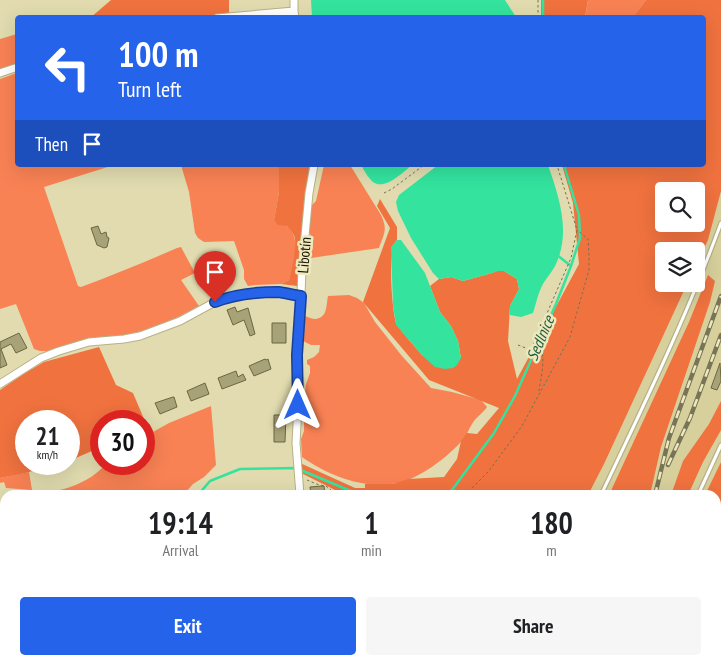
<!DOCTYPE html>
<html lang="en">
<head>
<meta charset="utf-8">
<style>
	body { margin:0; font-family:"PT Sans Narrow",sans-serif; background:#f6f6f6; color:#202124; height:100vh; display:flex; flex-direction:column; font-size:19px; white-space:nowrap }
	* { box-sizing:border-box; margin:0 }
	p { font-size:16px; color:#757577 }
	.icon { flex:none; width:28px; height:28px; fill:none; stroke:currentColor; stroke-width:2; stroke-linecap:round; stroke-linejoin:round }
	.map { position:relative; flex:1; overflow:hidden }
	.panel { position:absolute; left:0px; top:490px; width:721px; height:175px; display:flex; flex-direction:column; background:#fff; border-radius:15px 15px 0 0; box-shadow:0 5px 20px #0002 }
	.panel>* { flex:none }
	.top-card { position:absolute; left:15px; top:15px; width:691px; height:152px; border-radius:5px; box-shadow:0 5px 20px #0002; background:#2563eb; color:#fff; overflow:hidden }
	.buttons { position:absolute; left:655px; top:182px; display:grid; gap:10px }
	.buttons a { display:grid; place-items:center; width:50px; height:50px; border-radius:5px; background:#fff; box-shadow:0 5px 20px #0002; font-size:25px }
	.speed { position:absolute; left:15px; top:410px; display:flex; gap:10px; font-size:25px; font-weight:700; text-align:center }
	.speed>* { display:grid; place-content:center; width:65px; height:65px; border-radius:50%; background:#fff; box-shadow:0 5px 20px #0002; line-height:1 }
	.speed small { font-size:12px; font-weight:400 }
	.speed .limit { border:8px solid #d22; background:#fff; color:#111 }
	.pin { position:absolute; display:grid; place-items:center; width:42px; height:42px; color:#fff; margin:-51px -21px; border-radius:50% 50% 50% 0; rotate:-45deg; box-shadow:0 0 5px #0007 }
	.pin .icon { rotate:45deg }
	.me { position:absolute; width:55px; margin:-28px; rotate:0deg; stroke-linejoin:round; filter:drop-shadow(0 0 4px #0008) }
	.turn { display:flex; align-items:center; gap:18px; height:105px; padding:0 20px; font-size:22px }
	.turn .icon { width:65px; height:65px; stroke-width:2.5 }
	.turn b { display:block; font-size:35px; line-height:42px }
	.then { display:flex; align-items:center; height:48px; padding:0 20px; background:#0003; gap:10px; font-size:19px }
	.eta { display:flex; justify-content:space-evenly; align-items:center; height:85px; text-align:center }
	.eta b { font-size:30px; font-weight:700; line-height:35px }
	.primary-button { display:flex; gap:10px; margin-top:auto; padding:10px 20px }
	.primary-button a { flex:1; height:58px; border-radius:5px; background:#2563eb; color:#fff; font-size:20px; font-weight:700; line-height:58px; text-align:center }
	.primary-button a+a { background:#f6f6f6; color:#202124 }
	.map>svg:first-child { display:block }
	.built { fill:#d7d09c; fill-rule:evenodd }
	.green { fill:#f88254 }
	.forest { fill:#f0723f; fill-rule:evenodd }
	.water { fill:#33e39e }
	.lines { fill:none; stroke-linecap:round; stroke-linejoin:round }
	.stream { stroke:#33e39e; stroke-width:2.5 }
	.building { fill:#a8a278; stroke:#6d673f }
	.lane-casing { stroke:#b7b186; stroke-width:5.5 }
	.street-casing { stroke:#b7b186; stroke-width:9 }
	.path { stroke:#757154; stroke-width:1; stroke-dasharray:2.5 2.5; stroke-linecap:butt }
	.lane { stroke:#fff; stroke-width:3 }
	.street { stroke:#fff; stroke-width:7 }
	.rail-casing { stroke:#787457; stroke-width:4.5 }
	.rail { stroke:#eee9bc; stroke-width:2.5; stroke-dasharray:8; stroke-linecap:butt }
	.route-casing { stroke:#184099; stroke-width:12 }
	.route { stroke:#2563eb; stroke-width:9 }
	.labels { text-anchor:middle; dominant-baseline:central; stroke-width:5; stroke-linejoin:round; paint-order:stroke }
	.street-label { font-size:15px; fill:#171405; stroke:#eee9bc }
	.water-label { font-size:16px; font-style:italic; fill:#1f5e43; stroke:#eee9bc }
</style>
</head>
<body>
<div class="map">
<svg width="721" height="665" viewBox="0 0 721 665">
	<rect width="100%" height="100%" fill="#e1dbaf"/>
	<!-- built -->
	<path class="built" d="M721,51V665H470L469,660H716V495H569L664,224H696V191L704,165ZM664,251H696V284H664Z"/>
	<!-- green -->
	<path class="green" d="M588,0H646L633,17L585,18Z
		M17,34V64L0,71V39Z
		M17,73L18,165H114L44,187L78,286L81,287C113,275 145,262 177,248L181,247L195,273L181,280L199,306L176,318L145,330L118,337L88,339L47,351H40L34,349L16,304L0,309V79Z
		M181,165H279V192L274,220C278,222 284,223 288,227C301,238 294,265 289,280L281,284L255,285L248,286L244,279V270L234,241L204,242L198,238L195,233L189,192Z
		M324,165H350L381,215C388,230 384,233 379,248L311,258V247L312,241L308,226L312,205L316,201Z
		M349,295L357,298L364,303L375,322L402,356L431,388L452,392L481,400L487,407C483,413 476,417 472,424C469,428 468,433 465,437C450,456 416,482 392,484C359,488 328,475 302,457L301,439L304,431V404L306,384L310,373V366L307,364V360L314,357L319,352L320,345H311L301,340L303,316C308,316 310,319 315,319C328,318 326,305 328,296Z
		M211,406L216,465L204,477L193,484L183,495H42C52,491 64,490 73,486C86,481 97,474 106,464H144V437L169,423Z
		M29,472L32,490L6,488L4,482L0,483V478Z
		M5,582V660H19L14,665H0V583Z"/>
	<!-- forest -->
	<path class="forest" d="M111,0H229V17L90,18Z
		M541,0H588L585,17H541Z
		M646,0H721V191L708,240L696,265V251H664V284H687L604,464L588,495H345L301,473L300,463L355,488H365V484H393L408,479L444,477L457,459L461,441L467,433L477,434L499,408L429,380L363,302L390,228L377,206L380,199L397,227V240C387,249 392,309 396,323C398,328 418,350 423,356L461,358L458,341L451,326L440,312L430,286L439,279L451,277L463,281L492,273L497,271H504L517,279L519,289L510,306L508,341L517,379L579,264L573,203L562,165H704V18L633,17ZM664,191H696V224H664Z
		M279,165H310L297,286L281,284L289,280C292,269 296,251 295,240C295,234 290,230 287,226L278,225L274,220L279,192Z
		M708,275L715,281L710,302L661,447L650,495H609L689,322Z
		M99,347L116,385L133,393L147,426L144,428V421H101V447L69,461V421H26V464H60L21,474L0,478V390L25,373L44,362Z
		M721,401V430L703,462L688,495H671L683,461L709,424Z
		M721,462V565L716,560V495H705Z
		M19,660H85L80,665H14Z
		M348,660H503L504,665H347Z
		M558,660H655L662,665H558Z"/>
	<!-- water -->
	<path class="water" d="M311,0H505L516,17H312Z
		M361,165H412C403,172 385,191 373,182C368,178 364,170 361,165Z
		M438,165H548C559,197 571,231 556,264C553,271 547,277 543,284C538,293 536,304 533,313L521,317L510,315V306L519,289L517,279L504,271H497L492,273L463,281L451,277L439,279L433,273L411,238L398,211L396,202L399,195Z
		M397,240H401L425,273L440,312L451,326L458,341L461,358L457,365L453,368L445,369L435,367L423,356L396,325L393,305L391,247Z"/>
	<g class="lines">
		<!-- stream -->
		<path class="stream" d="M543,18V0
			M557,255L571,266
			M198,495L210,481L240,469L296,468L353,492L380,495
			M446,495L452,490L494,433L515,396L556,304L571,266L580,238L579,215L564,165
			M425,660L428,665
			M44,665L51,660"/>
	</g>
	<!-- building -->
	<path class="building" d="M98,226L101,234L106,232L107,237L109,238L107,247L104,248L97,245L91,228Z
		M235,307L237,312L248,308L255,334L250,336L244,320L233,325L227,310Z
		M272,323H286V343H272Z
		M19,333L27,348L16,353L11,344L1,349L7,365L0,368V342Z
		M265,359L266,360L268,359L271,369L254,376L249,366Z
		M720,363L721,381L717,390L711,388Z
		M236,371L238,377L243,374L246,380L222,389L218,378Z
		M205,383L209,394L191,401L187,391Z
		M173,397H174L177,407L160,414L155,403Z
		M274,415H286L285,442H274Z
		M322,486H324L325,495H311L310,487Z"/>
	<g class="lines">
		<defs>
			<path id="lane" d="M601,495C644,405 687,316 721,223
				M698,495L721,445
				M716,604L721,615
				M549,660L550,665
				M660,660L669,665"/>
			<path id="street" d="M294,0V11L295,18
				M217,18L294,11
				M0,73L18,67
				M0,384L41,358L59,351L89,342L124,339L140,336L180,321L215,302L224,298L248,293L279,292L301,295
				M300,495L296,443L298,405L297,355L301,295L302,268L309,193L314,165
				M304,665V660"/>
		</defs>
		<!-- lane casing -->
		<use href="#lane" class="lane-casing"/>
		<!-- street casing -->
		<use href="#street" class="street-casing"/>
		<!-- path -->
		<path class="path" d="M538,0V18
			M384,193L392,189L424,165
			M518,345L531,350L571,258L577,230L557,165
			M539,391C541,377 546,359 540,346
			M307,480L319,485L326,486L337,495
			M465,495L488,472L522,426L570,337L589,270V255L588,239L577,230
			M716,571L721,575
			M442,660L445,665"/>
		<!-- lane -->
		<use href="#lane" class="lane"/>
		<!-- street -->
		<use href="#street" class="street"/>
		<defs>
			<path id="rail" d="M668,465L690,418L721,335
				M655,495L669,438L721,296
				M680,660L683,665"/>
		</defs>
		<!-- rail casing -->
		<use href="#rail" class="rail-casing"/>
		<!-- rail -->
		<use href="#rail" class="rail"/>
	</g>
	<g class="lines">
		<defs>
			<path id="route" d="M215,302C235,294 257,292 278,292C286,293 293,295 301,296L297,355L298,405"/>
		</defs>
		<!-- route casing -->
		<use href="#route" class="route-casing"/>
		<!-- route -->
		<use href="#route" class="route"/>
	</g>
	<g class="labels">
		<!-- street labels -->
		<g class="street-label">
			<text transform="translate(304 255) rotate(-85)">Libotín</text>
		</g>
		<!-- water labels -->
		<g class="water-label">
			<text transform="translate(540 338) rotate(-67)">Sedlnice</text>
		</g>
	</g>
</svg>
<div class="buttons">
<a><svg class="icon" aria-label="search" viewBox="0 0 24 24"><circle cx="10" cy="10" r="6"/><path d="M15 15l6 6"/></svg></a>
<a><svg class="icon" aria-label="layers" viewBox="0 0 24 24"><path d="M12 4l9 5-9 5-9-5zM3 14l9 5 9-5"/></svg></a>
</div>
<div class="speed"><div>21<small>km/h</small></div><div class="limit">30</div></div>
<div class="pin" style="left:215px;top:302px;background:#d93025"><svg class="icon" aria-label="arrive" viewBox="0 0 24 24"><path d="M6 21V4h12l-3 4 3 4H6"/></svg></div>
<svg class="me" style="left:298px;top:405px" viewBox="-20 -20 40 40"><path d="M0-17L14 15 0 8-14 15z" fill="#2563eb" stroke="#fff" stroke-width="4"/></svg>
<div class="top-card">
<div class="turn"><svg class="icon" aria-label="left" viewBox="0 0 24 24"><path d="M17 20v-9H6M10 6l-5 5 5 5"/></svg><div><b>100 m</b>Turn left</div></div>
<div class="then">Then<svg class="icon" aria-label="arrive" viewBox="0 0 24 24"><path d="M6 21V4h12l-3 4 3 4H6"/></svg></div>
</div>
<section class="panel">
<div class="eta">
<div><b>19:14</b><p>Arrival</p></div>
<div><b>1</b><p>min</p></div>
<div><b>180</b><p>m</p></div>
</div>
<div class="primary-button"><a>Exit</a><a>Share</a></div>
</section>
</div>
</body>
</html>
